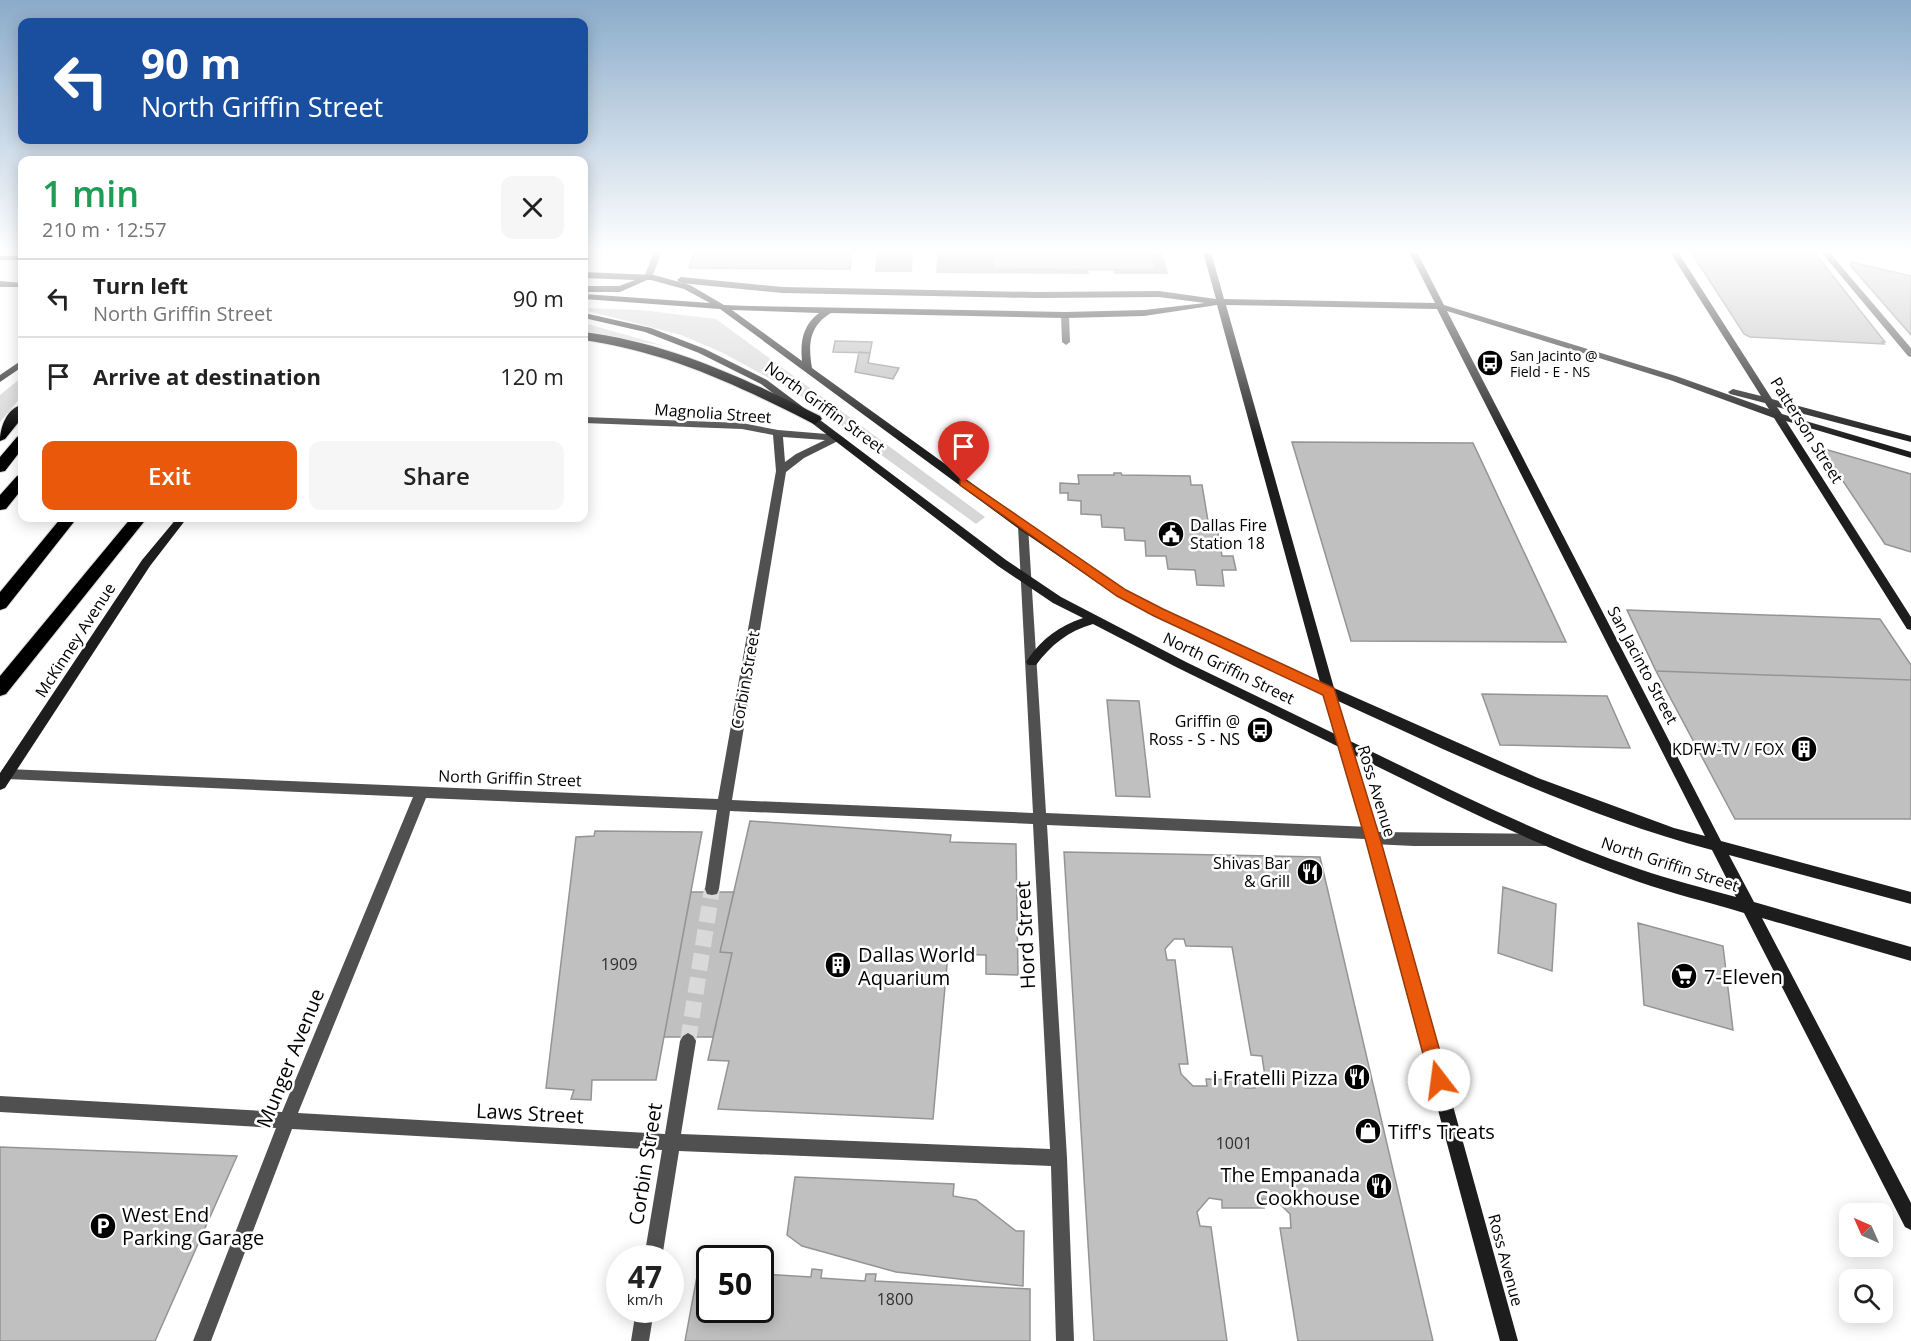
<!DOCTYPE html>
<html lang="en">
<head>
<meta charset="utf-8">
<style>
	body { margin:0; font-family:"Open Sans",sans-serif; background:#f6f6f6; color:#222; height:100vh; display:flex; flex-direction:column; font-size:22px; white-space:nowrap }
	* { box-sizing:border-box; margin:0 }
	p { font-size:20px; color:#767676 }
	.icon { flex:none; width:33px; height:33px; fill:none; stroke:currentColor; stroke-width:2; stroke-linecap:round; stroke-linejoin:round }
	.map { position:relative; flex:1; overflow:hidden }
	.panel { position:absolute; left:18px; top:156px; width:570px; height:366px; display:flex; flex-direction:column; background:#fff; border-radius:12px; box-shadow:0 3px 15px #0003 }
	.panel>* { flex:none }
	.banner { position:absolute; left:18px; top:18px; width:570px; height:126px; border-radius:12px; box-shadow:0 3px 15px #0003; background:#1a4fa0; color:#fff; overflow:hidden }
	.needle { width:39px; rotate:315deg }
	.buttons { position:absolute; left:1839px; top:1203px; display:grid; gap:12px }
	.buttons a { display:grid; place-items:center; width:54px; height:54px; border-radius:12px; background:#fff; box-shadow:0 3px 15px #0003; font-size:30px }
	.speed { position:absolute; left:606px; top:1245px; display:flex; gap:12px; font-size:30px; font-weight:700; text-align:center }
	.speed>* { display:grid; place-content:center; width:78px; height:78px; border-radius:50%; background:#fff; box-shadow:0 3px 15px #0003; line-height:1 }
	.speed small { font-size:15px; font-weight:400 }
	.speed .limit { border:3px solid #111; border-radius:9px; background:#fff; color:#111 }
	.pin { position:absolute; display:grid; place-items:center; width:51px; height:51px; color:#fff; margin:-62px -26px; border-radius:50% 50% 50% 0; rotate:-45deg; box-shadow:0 0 6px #0007 }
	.pin .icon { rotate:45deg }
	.me { position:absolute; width:66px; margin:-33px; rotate:345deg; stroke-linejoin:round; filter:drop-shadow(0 0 4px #0008) }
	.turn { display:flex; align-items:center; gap:21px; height:126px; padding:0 24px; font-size:27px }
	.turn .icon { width:78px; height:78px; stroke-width:2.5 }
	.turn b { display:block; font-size:42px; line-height:51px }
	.round { display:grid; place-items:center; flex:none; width:63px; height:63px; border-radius:12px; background:#f6f6f6 }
	.summary { display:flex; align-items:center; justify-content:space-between; height:102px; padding:0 24px }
	h1 { font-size:36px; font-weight:600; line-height:45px; color:#1e9e55 }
	.action { display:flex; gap:12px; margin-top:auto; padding:12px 24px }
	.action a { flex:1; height:69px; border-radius:12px; background:#ea580c; color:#fff; font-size:24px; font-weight:600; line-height:69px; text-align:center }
	.action a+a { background:#f6f6f6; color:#222 }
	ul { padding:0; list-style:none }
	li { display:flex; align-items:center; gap:18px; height:78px; padding:0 24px; border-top:2px solid #e0e0e0 }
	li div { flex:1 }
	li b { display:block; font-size:22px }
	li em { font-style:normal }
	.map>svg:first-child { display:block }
	.green { fill:#d7d7d7 }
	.water { fill:#9e9e9e }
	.building { fill:#c0c0c0; stroke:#949494; stroke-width:1.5; fill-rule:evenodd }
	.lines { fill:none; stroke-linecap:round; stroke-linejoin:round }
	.street-tunnel { stroke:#d9d9d9; stroke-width:16; stroke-dasharray:16 8; stroke-linecap:butt }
	.highway-casing { stroke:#dbdbdb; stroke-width:2 }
	.street { fill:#505050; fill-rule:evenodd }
	.secondary { fill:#1d1d1d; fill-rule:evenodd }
	.highway { fill:#000; fill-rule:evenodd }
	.route { fill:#ea580c; stroke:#983908; stroke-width:1.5 }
	.labels { text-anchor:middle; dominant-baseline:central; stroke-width:5; stroke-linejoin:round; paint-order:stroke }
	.far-poi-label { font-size:14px; fill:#000; stroke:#fff; text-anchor:start }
	.street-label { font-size:16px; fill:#000; stroke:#fff }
	.poi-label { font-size:16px; fill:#000; stroke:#fff; text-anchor:end }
	.near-number-label { font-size:16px; fill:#303030 }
	.near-street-label { font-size:20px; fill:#000; stroke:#fff }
	.near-poi-label { font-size:20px; fill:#000; stroke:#fff; text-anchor:start }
</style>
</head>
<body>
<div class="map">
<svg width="1911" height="1341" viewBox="0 0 1911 1341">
	<rect width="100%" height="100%" fill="#fff"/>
	<!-- green -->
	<path class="green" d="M584,308L640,310L716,319L985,517L976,524L795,392L721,352L681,335L584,310Z
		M584,323L665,346L584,332Z
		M22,377V396L0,422V395Z"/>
	<!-- water -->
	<path class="water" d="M877,252H913L912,272H875Z
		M938,252H992L993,269L1088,270L1089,274L936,273Z
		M1152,252H1163L1168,274H1114L1113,270Z"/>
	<!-- building -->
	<path class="building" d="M694,252H852L850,269L689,268Z
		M992,252H1152L1156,270L993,269Z
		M1691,252H1814L1885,342H1882L1884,344L1750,337L1744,334Z
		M1851,262L1911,276V335L1850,265Z
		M835,341L872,342L870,353L833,352Z
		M859,352L870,353L868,363L899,368L893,379L855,372Z
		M1292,442L1473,443L1566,642L1351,641Z
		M1821,448L1911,474V552L1885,544Z
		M1114,473H1121L1122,475L1190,476L1191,485H1202L1209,527L1217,528L1222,556H1233L1236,570H1222L1224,586L1197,585L1195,570L1168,569L1166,556H1146L1145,541L1125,540L1124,528L1102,527L1101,515L1081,514V501L1068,500V493H1060V483L1079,484L1078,475H1114Z
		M1627,610L1880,619L1911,665V680L1656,671Z
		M1656,671L1911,680V819H1735Z
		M1482,694L1607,696L1630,748L1500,745Z
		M1107,700L1139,701L1150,797L1116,796Z
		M750,821L951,835L950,842L1016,844L1018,975L986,974V955L948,954L933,1119L718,1109L729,1061L708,1060L732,953L720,952Z
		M595,831L702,832L656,1080H592L591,1100L571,1099L574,1090L546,1088L576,837L594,836Z
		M1064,852L1320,857L1433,1341H1298L1280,1228H1291L1290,1214L1275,1199H1262L1264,1208H1222V1200L1209,1198L1197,1212L1200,1226L1211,1227L1227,1341H1094ZM1174,939H1184L1186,946L1232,947L1251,1055L1262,1056L1265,1077L1255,1088H1245L1243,1080L1206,1079L1207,1086H1193L1181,1074L1179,1064H1188L1175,960H1167L1165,949Z
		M1503,887L1556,904L1552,971L1498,953Z
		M691,892H734L720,952L732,953L713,1037H664Z
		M1638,923L1723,946L1733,1030L1644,1005Z
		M0,1147L237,1156L155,1341H0Z
		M795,1177L954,1184L953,1196L976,1200L1016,1231H1024L1023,1286L896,1272L802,1246L787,1235Z
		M812,1269L822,1270L821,1278L865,1281L866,1274H876L875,1281L1030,1289V1341H685L698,1271H710V1310H760V1274L811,1277Z"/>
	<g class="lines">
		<!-- street-tunnel -->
		<path class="street-tunnel" d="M688,1041L712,889"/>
		<defs>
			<path id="highway" d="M584,332C669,343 744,378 820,416L822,419L815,424L810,422C735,384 667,352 584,340Z
				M22,405V418L5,439L0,441C0,427 7,408 22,405Z
				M22,435V449L5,471L0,472V457L17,437Z
				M22,475V489L6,509L0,510V495L17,476Z
				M61,518H77L6,608L0,610V592Z
				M131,518H147L6,694L0,696V676Z"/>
		</defs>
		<!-- highway casing -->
		<use href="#highway" class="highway-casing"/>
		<!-- street -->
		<path class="street" d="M654,252H662L652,277L645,279L644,277Z
			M1821,252H1829L1911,348V357L1908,356Z
			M1065,312L1069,315L1070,342L1066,345L1062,342L1061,315Z
			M584,417L742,423L778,430L839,435L844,438L804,458L786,472L732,800L1033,813L1018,526L1023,522L1028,526L1046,813L1371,827L1376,829L1377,832L1547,834L1552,836L1554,840L1552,844L1547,846H1414L1372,844L1367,842L1366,839L1047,825L1067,1158L1074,1341H1056L1051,1166L679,1151L662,1258H644L662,1150L292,1129L211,1341H193L276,1128L0,1112V1096L282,1112L413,797L7,779L2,778L1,774L2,770L7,769L718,799L776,471L773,435L742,429L584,423ZM783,437L825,440L796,454L785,462ZM426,798L717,810L705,889L707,894L712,895L717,894L719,889L730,811L1033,824L1050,1149L681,1134L696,1041L693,1036L688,1033L683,1036L680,1041L665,1134L298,1113Z
			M636,1310H654L649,1341H631Z"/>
		<!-- secondary -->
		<path class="secondary" d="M1203,252H1211L1224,299L1435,303L1409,252H1417L1444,305L1676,376L1769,409L1765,403L1730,394L1728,392L1733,389L1761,396L1670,252H1678L1772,399L1911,436V442L1777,407L1782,414L1911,452V458L1786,421L1911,617V630L1907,629L1774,418L1670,380L1447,311L1721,841L1911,892V904L1729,855L1754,902L1911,947V961L1762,918L1911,1203V1230L1905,1227L1744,913C1709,902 1673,894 1639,882C1540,848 1447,801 1354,755L1379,838L1518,1341H1500L1365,838L1339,747L1178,668L1093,624C1068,631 1051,645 1036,665H1028L1026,662L1028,659C1042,639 1059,626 1083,618L1053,603L998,566L761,384L699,353L645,332L584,318V313L651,328L705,349L767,380L1006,560L1061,597L1186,662L1335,734L1324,694L1154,616L1117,596L1019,529L720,309L584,299V294L710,303L684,289L651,280H647L620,292H584V286H619L635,280L584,278V272L654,275L690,285L724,305L750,306L1065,312L1144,310L1205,303L1159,297L1037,298L783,293L681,283L677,280L681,277L783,287L1037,292L1159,291L1216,299ZM1217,305L1320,682L1162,610L1125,590L1027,523L812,368C808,345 809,326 831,313L1065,318L1144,316ZM1226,305L1437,309L1705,836L1674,828L1538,778L1334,688ZM732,310L819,313C803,325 800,341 802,361ZM1338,701C1458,756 1584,816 1712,850L1736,897C1704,888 1671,880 1639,869C1539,835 1445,787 1350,741Z
			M0,256H22V260H0Z
			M0,281L22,283V287H0Z
			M22,360V367L0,382V375Z
			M177,518H187L150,566L5,788L0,790V773L142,560Z"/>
		<!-- highway -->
		<use href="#highway" class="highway"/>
	</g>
	<!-- sky -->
	<linearGradient id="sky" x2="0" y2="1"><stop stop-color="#8aabca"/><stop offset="0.57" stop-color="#fff"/><stop offset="1" stop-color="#fff" stop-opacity="0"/></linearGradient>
	<rect width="1911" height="440" fill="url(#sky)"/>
	<!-- route -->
	<path class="route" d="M964,479L1126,590L1163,609L1334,688L1380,838L1448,1080L1445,1087L1439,1089L1433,1087L1430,1080L1365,838L1323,695L1154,616L1117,596L960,485V480Z"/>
	<!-- icons -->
	<defs>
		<symbol id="bus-disc" viewBox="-11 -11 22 22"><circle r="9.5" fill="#000" stroke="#fff"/><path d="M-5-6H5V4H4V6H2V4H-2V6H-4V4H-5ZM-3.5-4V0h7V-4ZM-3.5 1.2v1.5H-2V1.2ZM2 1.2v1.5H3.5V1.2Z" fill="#fff"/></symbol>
		<symbol id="civic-disc" viewBox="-11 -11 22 22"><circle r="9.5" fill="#000" stroke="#fff"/><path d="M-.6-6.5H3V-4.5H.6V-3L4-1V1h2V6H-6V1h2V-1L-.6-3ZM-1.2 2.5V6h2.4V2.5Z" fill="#fff"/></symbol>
		<symbol id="building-disc" viewBox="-11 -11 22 22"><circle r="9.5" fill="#000" stroke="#fff"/><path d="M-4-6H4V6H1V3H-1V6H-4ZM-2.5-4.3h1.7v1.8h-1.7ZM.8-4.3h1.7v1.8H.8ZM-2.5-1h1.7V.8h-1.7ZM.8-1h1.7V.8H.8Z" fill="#fff"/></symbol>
		<symbol id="restaurant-disc" viewBox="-11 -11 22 22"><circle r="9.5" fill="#000" stroke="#fff"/><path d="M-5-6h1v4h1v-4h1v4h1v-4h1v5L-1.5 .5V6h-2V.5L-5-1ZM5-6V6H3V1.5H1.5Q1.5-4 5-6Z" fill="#fff"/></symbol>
		<symbol id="supermarket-disc" viewBox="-11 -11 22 22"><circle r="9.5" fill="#000" stroke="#fff"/><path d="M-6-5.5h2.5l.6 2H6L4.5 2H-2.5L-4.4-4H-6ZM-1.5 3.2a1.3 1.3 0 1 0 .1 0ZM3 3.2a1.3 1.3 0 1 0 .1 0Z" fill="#fff"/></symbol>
		<symbol id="shop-disc" viewBox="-11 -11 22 22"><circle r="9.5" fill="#000" stroke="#fff"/><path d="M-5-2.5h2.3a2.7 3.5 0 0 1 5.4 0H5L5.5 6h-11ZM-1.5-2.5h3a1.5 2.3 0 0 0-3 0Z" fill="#fff"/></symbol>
		<symbol id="parking-disc" viewBox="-11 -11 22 22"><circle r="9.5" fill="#000" stroke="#fff"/><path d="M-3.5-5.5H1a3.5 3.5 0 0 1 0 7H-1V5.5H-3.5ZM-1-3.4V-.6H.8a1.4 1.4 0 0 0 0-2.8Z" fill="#fff"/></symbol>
	</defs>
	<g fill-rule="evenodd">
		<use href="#bus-disc" x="1475" y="348" width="30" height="30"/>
		<use href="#civic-disc" x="1156" y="519" width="30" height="30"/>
		<use href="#bus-disc" x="1245" y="715" width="30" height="30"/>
		<use href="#building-disc" x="1789" y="734" width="30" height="30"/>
		<use href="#restaurant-disc" x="1295" y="857" width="30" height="30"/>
		<use href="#building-disc" x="823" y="950" width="30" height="30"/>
		<use href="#supermarket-disc" x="1669" y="961" width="30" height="30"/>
		<use href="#restaurant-disc" x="1342" y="1062" width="30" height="30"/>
		<use href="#shop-disc" x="1353" y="1116" width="30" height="30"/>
		<use href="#restaurant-disc" x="1364" y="1171" width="30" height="30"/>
		<use href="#parking-disc" x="88" y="1211" width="30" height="30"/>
	</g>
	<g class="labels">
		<!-- far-poi labels -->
		<g class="far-poi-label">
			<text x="1510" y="355">San Jacinto @<tspan x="1510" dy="16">Field - E - NS</tspan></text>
		</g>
		<!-- street labels -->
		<g class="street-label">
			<text transform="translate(825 407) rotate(36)">North Griffin Street</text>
			<text transform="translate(713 413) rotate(4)">Magnolia Street</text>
			<text transform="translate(1807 430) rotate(58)">Patterson Street</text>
			<text transform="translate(75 640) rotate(-57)">McKinney Avenue</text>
			<text transform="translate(1643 665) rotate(62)">San Jacinto Street</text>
			<text transform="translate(1229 668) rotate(26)">North Griffin Street</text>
			<text transform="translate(745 680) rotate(-80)">Corbin Street</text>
			<text transform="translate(510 778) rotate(2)">North Griffin Street</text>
			<text transform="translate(1377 791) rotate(73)">Ross Avenue</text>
			<text transform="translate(1670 864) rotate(18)">North Griffin Street</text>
			<text transform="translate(1506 1260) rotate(75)">Ross Avenue</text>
		</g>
		<!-- poi labels -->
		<g class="poi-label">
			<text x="1190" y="525" text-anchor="start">Dallas Fire<tspan x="1190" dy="18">Station 18</tspan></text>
			<text x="1240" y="721">Griffin @<tspan x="1240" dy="18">Ross - S - NS</tspan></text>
			<text x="1784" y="749">KDFW-TV / FOX</text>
			<text x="1290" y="863">Shivas Bar<tspan x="1290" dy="18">&amp; Grill</tspan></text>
		</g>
		<!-- near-number labels -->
		<g class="near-number-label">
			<text x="619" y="964">1909</text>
			<text x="1234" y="1143">1001</text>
			<text x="895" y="1299">1800</text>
		</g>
		<!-- near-street labels -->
		<g class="near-street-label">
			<text transform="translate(1025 935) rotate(-93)">Hord Street</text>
			<text transform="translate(290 1058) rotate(-68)">Munger Avenue</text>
			<text transform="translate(530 1113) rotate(3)">Laws Street</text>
			<text transform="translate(645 1164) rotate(-81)">Corbin Street</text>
		</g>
		<!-- near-poi labels -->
		<g class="near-poi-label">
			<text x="858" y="954">Dallas World<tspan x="858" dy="23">Aquarium</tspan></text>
			<text x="1704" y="976">7-Eleven</text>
			<text x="1338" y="1077" text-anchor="end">i Fratelli Pizza</text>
			<text x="1388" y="1131">Tiff's Treats</text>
			<text x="1360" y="1174" text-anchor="end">The Empanada<tspan x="1360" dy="23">Cookhouse</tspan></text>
			<text x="122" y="1214">West End<tspan x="122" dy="23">Parking Garage</tspan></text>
		</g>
	</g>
</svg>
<div class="buttons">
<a><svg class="needle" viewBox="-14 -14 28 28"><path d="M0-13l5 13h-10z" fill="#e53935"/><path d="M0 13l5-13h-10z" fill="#767676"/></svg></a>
<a><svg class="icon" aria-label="search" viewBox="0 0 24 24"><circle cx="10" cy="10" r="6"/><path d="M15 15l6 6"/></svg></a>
</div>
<div class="speed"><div>47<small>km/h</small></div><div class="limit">50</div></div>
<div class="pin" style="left:964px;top:483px;background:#d93025"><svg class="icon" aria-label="arrive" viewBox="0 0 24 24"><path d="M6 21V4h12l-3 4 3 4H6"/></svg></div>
<svg class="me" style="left:1439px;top:1080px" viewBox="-20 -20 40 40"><circle r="19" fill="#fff"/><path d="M0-13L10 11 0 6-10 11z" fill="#ea580c"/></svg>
<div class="banner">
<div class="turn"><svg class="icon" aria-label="left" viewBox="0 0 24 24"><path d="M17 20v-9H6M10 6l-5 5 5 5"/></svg><div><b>90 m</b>North Griffin Street</div></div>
</div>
<section class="panel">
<div class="summary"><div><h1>1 min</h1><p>210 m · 12:57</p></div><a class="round"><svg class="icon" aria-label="close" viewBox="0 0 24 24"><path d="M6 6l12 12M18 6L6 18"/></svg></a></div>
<ul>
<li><svg class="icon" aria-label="left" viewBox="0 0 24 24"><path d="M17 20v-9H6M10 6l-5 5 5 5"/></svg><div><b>Turn left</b><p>North Griffin Street</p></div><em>90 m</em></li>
<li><svg class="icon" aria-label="arrive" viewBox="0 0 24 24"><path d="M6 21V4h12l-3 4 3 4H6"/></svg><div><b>Arrive at destination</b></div><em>120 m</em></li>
</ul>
<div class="action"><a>Exit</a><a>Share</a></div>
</section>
</div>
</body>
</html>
